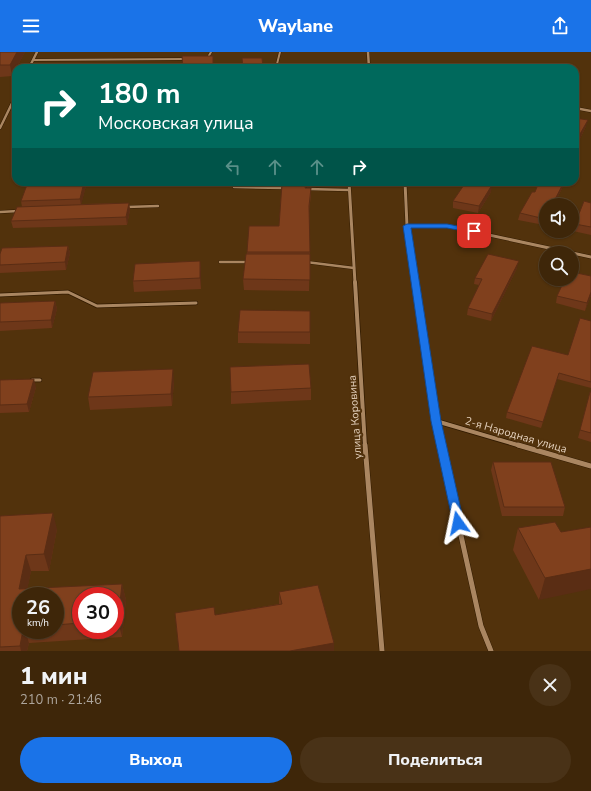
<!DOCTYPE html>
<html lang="ru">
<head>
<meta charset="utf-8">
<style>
	body { margin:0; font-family:"Nunito Sans",sans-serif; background:#493217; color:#f1f3f6; height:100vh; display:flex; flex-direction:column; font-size:15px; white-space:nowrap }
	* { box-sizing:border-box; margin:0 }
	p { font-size:13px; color:#ada59c }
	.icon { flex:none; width:22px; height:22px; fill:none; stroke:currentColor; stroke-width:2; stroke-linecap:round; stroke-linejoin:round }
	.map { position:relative; height:599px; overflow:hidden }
	.side { display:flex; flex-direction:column; background:#3e2609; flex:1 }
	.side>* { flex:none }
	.banner { position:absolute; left:12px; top:12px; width:567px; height:122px; border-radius:12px; box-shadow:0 1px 3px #0004,0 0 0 1px #57432a; background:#00695c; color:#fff; overflow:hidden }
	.fabs { position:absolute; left:539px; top:146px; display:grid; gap:8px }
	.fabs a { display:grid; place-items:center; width:40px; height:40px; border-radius:50%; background:#3e2609; box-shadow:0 1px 3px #0004,0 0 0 1px #57432a; font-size:20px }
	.speed { position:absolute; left:12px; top:535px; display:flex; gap:8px; font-size:20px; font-weight:700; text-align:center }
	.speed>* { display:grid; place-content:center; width:52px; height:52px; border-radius:50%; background:#3e2609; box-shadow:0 1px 3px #0004,0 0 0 1px #57432a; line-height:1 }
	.speed small { font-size:10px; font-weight:400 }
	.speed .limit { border:6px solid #d22; background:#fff; color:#111 }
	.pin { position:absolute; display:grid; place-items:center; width:34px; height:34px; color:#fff; margin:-17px; border-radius:8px; box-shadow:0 2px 6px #0006 }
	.me { position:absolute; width:44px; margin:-22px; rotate:348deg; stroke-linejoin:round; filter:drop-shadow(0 0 3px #0008) }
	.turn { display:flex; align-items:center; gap:14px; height:84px; padding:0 20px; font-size:18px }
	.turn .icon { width:52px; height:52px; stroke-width:2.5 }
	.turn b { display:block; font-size:28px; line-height:34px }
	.lanes { display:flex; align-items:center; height:38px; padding:0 20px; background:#0003; justify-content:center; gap:20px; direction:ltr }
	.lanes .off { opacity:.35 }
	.round { display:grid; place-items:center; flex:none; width:42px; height:42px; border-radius:21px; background:#493217 }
	.headline { display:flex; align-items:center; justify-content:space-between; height:68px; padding:0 20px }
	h1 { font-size:24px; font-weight:800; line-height:30px }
	.primary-button { display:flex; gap:8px; margin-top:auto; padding:8px 20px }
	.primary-button a { flex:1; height:46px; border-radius:24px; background:#1a73e8; color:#fff; font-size:16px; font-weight:800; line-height:46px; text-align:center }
	.primary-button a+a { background:#493217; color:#f1f3f6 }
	header { display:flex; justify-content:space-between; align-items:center; height:52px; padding:0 20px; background:#1a73e8; color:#fff; font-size:18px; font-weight:800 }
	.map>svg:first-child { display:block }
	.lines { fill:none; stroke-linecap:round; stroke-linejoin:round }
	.service-far2-casing { stroke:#321b00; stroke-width:3 }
	.service-far1-casing { stroke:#321b00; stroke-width:3.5 }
	.service-casing { stroke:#321b00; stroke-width:4.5 }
	.minor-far3-casing { stroke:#321b00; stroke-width:3.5 }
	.minor-far2-casing { stroke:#321b00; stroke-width:4 }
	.minor-far1-casing { stroke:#321b00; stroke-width:5.5 }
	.minor-casing { stroke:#321b00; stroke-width:6 }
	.service-far2 { stroke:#aa8661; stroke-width:2 }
	.service-far1 { stroke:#aa8661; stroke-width:2.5 }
	.service { stroke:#aa8661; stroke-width:3 }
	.minor-far3 { stroke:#aa8661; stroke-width:2.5 }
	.minor-far2 { stroke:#aa8661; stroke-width:3 }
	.minor-far1 { stroke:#aa8661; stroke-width:4 }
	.minor { stroke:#aa8661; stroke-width:5 }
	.wall { fill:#6e3719; fill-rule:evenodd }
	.shaded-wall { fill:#5a2d14 }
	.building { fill:#80401d; stroke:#5a2d14 }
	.route { fill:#1a73e8; stroke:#114b97 }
	.labels { text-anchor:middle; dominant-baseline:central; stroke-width:4; stroke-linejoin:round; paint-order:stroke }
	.street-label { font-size:11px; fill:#e4d1bd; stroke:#52320c }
</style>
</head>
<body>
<header><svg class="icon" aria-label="menu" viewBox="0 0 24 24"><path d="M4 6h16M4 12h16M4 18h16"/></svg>Waylane<svg class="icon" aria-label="share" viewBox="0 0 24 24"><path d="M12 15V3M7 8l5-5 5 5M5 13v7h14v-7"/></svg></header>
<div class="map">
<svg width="591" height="599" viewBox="0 0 591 599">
	<rect width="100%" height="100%" fill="#52320c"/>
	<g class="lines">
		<defs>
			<path id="service-far2" d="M207,7L211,0
				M33,8L185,7
				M276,16L280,0"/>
			<path id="service-far1" d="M234,135L284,136
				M307,137L349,138
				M126,155L158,154
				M0,160L18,159
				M220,210H248
				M306,210L354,216"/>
			<path id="service" d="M0,243L68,240L97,254L196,251
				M32,328H40"/>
			<path id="minor-far3" d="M368,0L369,16
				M29,16L37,0
				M575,56L591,59
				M0,76L16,43"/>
			<path id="minor-far2" d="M349,130L355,231
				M405,130L407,174L415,231
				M407,174H447L591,205"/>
			<path id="minor-far1" d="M355,230L365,394
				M415,230L436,369L441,394
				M436,369L521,394"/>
			<path id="minor" d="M365,393L382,599
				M441,393L481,574L491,599
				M518,393L591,414"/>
		</defs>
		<!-- service-far2 casing -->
		<use href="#service-far2" class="service-far2-casing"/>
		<!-- service-far1 casing -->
		<use href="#service-far1" class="service-far1-casing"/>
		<!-- service casing -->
		<use href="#service" class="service-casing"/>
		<!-- minor-far3 casing -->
		<use href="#minor-far3" class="minor-far3-casing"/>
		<!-- minor-far2 casing -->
		<use href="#minor-far2" class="minor-far2-casing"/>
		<!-- minor-far1 casing -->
		<use href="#minor-far1" class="minor-far1-casing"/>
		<!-- minor casing -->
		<use href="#minor" class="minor-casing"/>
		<!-- service-far2 -->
		<use href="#service-far2" class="service-far2"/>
		<!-- service-far1 -->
		<use href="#service-far1" class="service-far1"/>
		<!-- service -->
		<use href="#service" class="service"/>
		<!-- minor-far3 -->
		<use href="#minor-far3" class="minor-far3"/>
		<!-- minor-far2 -->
		<use href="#minor-far2" class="minor-far2"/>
		<!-- minor-far1 -->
		<use href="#minor-far1" class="minor-far1"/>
		<!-- minor -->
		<use href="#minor" class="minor"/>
	</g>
	<!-- wall -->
	<path class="wall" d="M0,0H25L12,24L0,25Z
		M575,66L586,74L579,89L575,88Z
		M87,130L81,152L129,151L130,158L127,173L13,176L11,169L22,155L21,149Z
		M282,130H309L308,134H306V136L311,143L309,159L310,200L309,239L244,238L243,227L247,200L279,174Z
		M565,130L554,153H546V169L544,173L518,168L520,161L535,140Z
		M491,140L478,161L453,156V149Z
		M591,151V183L573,179L575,172Z
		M68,194L70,201L66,218L0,221V202Z
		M200,209L201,220V237L134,240L133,229Z
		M517,216L491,269L467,263L468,256L479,233L474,232L475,226Z
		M591,243L585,259L556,251L557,244Z
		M55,249L57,257L52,276L0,279V251Z
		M310,259V292L238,291V280Z
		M591,269V336L557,327L541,376L506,366L507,360L568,303Z
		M0,328L36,335L29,360L0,361Z
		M174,329L172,354L90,358L88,345Z
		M311,336V348L231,352V340Z
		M590,340H591V390L578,386Z
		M493,410L565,455L563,464H502L491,418Z
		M0,464L57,477L49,519H31L27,537L122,532L126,548L122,585L29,591L27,599H0ZM21,544H55V578H21ZM81,544H115V578H81Z
		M518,476L561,480L539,548L513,498Z
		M279,540L334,591V599H179L215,563L279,552Z"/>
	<!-- shaded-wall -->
	<path class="shaded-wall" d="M17,0H25L12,24L10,13Z
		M588,68L586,74L579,89L580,82Z
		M84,130H87L81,154L80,147Z
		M564,130H565L554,153H552Z
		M492,133L491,140L478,161L479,154Z
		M129,151L130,158L127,173L126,165Z
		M68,194L70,201L66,218L65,210Z
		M200,209L201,220V237L200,226Z
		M519,209L517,216L491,269L492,262Z
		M591,240V243L585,259L587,251Z
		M55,249L57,257L52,276L51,268Z
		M173,317L174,329L172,354L171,342Z
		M34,327L36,335L29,360L27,352Z
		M53,461L57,477L49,519L44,502Z
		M26,503L31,519L26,544L19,537Z
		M591,517V537L539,548L545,526Z
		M122,532L126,548L122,585L118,569Z
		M23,578H25L29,591L27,599H21L20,594Z
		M334,591V599H290Z"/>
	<!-- building -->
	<path class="building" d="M0,0H17L10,13H0Z
		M182,4H213V16H183Z
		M242,6H262L263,16H243Z
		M575,66L588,68L580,82L575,81Z
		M28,130H84L80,147L21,149Z
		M466,130H475L492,133L479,154L453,149Z
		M539,130H564L552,153H546V165L545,167L520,161L532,140H535Z
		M282,132L306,133L305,136H311L309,154L310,200H247L249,174H279Z
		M584,149L591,151V175L575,172Z
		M129,151L126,165L11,169L17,155Z
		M68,194L65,210L0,213V202L2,196Z
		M246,202H310V228L243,227Z
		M488,202L519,209L492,262L468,256L482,227L475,226Z
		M200,209V226L133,229L135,212Z
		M572,220L591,224V240L587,251L557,244L565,227H572Z
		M55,249L51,268L0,270V251Z
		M240,258L310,259V280H238Z
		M580,266L591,269V330L559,321L543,370L507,360L532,294L568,303Z
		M309,312L311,336L231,340L230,315Z
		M173,317L171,342L88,345L93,320Z
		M34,327L27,352L0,353V328Z
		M590,340H591V381L580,378Z
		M493,410H551L565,455H504Z
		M53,461L44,502L26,503L19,537L122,532L118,569H115V544H81V571L55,573V544H21V578H23L20,594L0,595V464Z
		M555,470L561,480L591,475V517L545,526L518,476Z
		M318,533L334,591L290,599H179L175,561L214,555L215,563L282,552L279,540Z"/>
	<!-- route -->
	<path class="route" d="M407,172H447L474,177L478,179L474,181L447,176H411L441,369L464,471L462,474L458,476L454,474L453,471L431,369L403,174Z"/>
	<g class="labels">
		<!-- street labels -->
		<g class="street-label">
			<text transform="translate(355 365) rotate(-94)">улица Коровина</text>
			<text transform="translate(516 383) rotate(16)">2-я Народная улица</text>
		</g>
	</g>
</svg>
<div class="fabs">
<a><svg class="icon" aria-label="sound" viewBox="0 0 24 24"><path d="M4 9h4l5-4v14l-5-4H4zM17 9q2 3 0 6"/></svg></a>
<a><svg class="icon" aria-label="search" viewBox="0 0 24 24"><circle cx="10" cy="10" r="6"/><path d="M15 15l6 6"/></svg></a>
</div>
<div class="speed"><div>26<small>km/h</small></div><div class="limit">30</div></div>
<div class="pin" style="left:474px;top:179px;background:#d93025"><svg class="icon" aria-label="arrive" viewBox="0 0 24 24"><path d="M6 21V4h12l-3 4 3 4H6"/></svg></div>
<svg class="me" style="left:458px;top:471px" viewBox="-20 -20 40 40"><path d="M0-17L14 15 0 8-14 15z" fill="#1a73e8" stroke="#fff" stroke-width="4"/></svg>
<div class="banner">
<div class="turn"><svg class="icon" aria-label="right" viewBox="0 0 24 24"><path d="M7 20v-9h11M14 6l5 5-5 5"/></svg><div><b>180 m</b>Московская улица</div></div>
<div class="lanes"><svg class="icon off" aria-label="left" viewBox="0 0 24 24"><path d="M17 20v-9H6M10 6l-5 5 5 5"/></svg><svg class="icon off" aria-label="ahead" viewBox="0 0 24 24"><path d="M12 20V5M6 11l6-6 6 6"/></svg><svg class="icon off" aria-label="ahead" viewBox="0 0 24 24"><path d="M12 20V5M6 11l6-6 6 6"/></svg><svg class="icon" aria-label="right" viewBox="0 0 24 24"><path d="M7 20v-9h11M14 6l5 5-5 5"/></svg></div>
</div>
</div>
<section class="side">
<div class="headline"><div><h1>1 мин</h1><p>210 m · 21:46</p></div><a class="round"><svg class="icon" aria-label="close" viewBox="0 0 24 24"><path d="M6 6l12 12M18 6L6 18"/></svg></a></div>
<div class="primary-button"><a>Выход</a><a>Поделиться</a></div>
</section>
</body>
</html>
